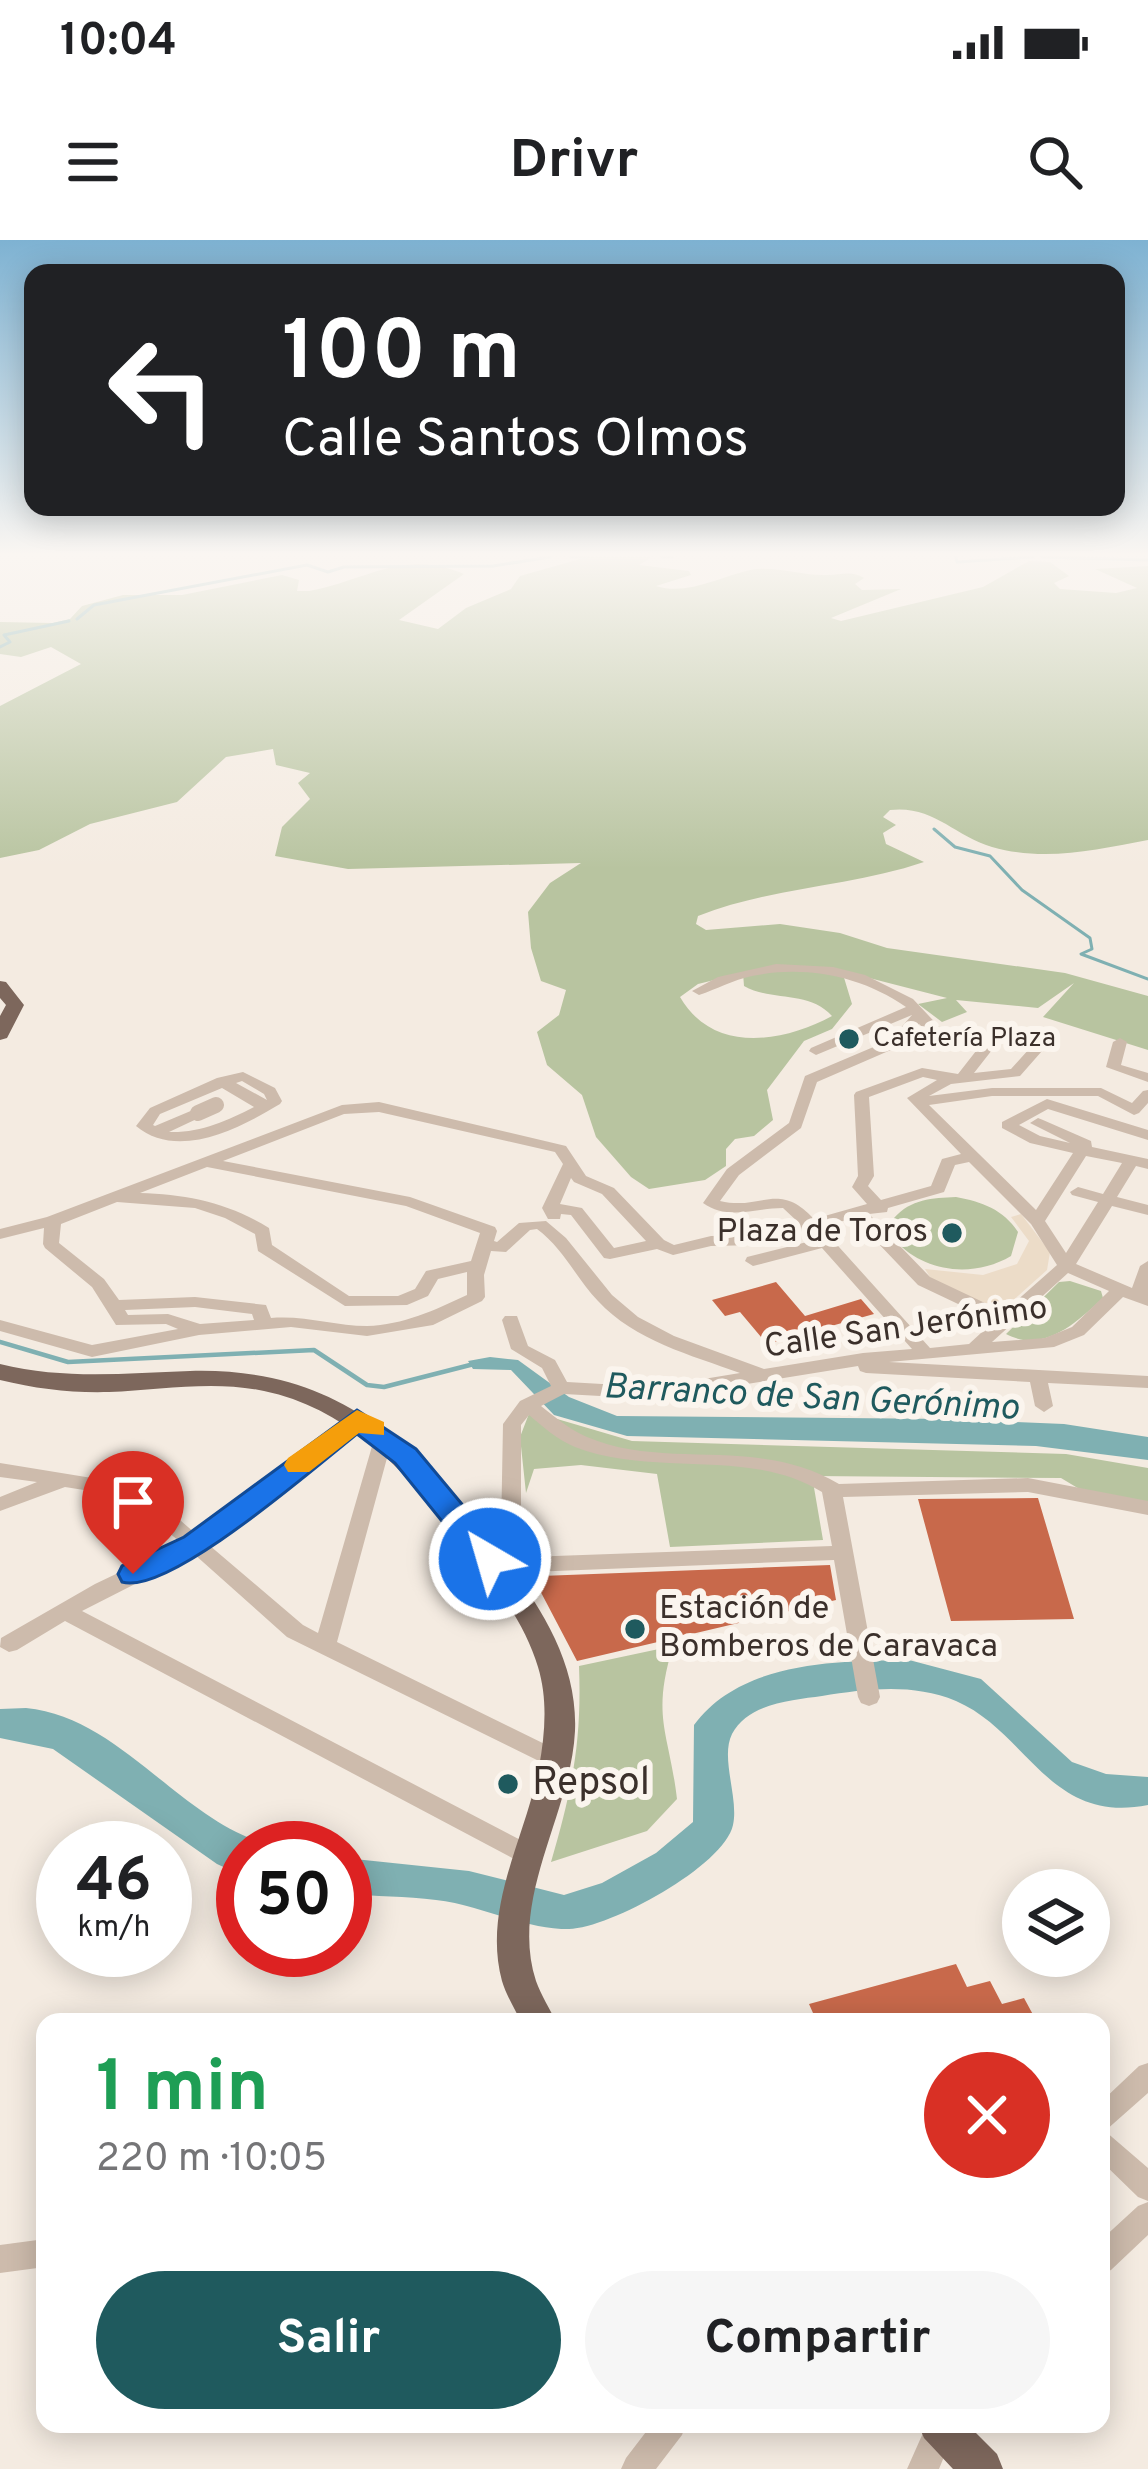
<!DOCTYPE html>
<html lang="es">
<head>
<meta charset="utf-8">
<style>
	body { margin:0; font-family:Overpass,sans-serif; background:#f6f6f6; color:#202124; height:100vh; display:flex; flex-direction:column; font-size:45px; white-space:nowrap }
	* { box-sizing:border-box; margin:0 }
	p { font-size:39px; color:#757577 }
	.icon { flex:none; width:66px; height:66px; fill:none; stroke:currentColor; stroke-width:2; stroke-linecap:round; stroke-linejoin:round }
	.map { position:relative; flex:1; overflow:hidden }
	.details { position:absolute; left:36px; top:1773px; width:1074px; height:420px; display:flex; flex-direction:column; background:#fff; border-radius:24px; box-shadow:0 6px 30px #0003 }
	.details>* { flex:none }
	.top-card { position:absolute; left:24px; top:24px; width:1101px; height:252px; border-radius:24px; box-shadow:0 6px 30px #0003; background:#202124; color:#fff; overflow:hidden }
	.fabs { position:absolute; left:1002px; top:1629px; display:grid; gap:24px }
	.fabs a { display:grid; place-items:center; width:108px; height:108px; border-radius:50%; background:#fff; box-shadow:0 6px 30px #0003; font-size:60px }
	.speed { position:absolute; left:36px; top:1581px; display:flex; gap:24px; font-size:60px; font-weight:700; text-align:center }
	.speed>* { display:grid; place-content:center; width:156px; height:156px; border-radius:50%; background:#fff; box-shadow:0 6px 30px #0003; line-height:1 }
	.speed small { font-size:30px; font-weight:400 }
	.speed .limit { border:18px solid #d22; background:#fff; color:#111 }
	.pin { position:absolute; display:grid; place-items:center; width:102px; height:102px; color:#fff; margin:-123px -51px; border-radius:50% 50% 50% 0; rotate:-45deg; box-shadow:0 0 12px #0007 }
	.pin .icon { rotate:45deg }
	.me { position:absolute; width:132px; margin:-66px; rotate:322deg; stroke-linejoin:round; filter:drop-shadow(0 0 9px #0008) }
	.turn { display:flex; align-items:center; gap:42px; height:252px; padding:0 60px; font-size:54px }
	.turn .icon { width:156px; height:156px; stroke-width:2.5 }
	.turn b { display:block; font-size:84px; line-height:102px }
	.round { display:grid; place-items:center; flex:none; width:126px; height:126px; border-radius:63px; background:#f6f6f6 }
	.headline { display:flex; align-items:center; justify-content:space-between; height:204px; padding:0 60px }
	h1 { font-size:72px; font-weight:700; line-height:90px; color:#1e9e55 }
	.button { display:flex; gap:24px; margin-top:auto; padding:24px 60px }
	.button a { flex:1; height:138px; border-radius:72px; background:#1f5a5e; color:#fff; font-size:48px; font-weight:700; line-height:138px; text-align:center }
	.button a+a { background:#f6f6f6; color:#202124 }
	.status { display:flex; justify-content:space-between; align-items:center; height:84px; padding:0 60px; background:#fff; direction:ltr }
	.status svg { height:33px; fill:currentColor }
	header { display:flex; justify-content:space-between; align-items:center; height:156px; padding:0 60px; background:#fff; font-size:54px; font-weight:700 }
	.map>svg:first-child { display:block }
	.green { fill:#b8c4a0; fill-rule:evenodd }
	.plaza { fill:#ecdcc8 }
	.water { fill:#7fb0b2 }
	.lines { fill:none; stroke-linecap:round; stroke-linejoin:round }
	.stream-far1 { stroke:#7fb0b2; stroke-width:3 }
	.stream { stroke:#7fb0b2; stroke-width:4.5 }
	.building { fill:#c8694b }
	.minor { fill:#cdbbac; fill-rule:evenodd }
	.major { fill:#7d675c; fill-rule:evenodd }
	.minor-bridge { stroke:#cdbbac; stroke-width:16 }
	.route { fill:#1a73e8; stroke:#114b97; stroke-width:3 }
	.slow { fill:#f59e0b }
	.poi-dot { fill:#1f5a5e; stroke:#fbf5ee; stroke-width:4.5 }
	.labels { text-anchor:middle; dominant-baseline:central; stroke-width:12; stroke-linejoin:round; paint-order:stroke }
	.far-poi-label { font-size:27px; fill:#3b302b; stroke:#fbf5ee; text-anchor:start }
	.poi-label { font-size:33px; fill:#3b302b; stroke:#fbf5ee; text-anchor:end }
	.street-label { font-size:33px; fill:#3b302b; stroke:#fbf5ee }
	.water-label { font-size:36px; font-style:italic; fill:#1f5a5e; stroke:#fbf5ee }
	.near-poi-label { font-size:39px; fill:#3b302b; stroke:#fbf5ee; text-anchor:start }
</style>
</head>
<body>
<div class="status"><b>10:04</b><svg viewBox="0 0 49 12"><path d="M0 12V9h3v3zM5 12V6h3v6zM10 12V3h3v9zM15 12V0h3v12zM26 1h20v11H26zM47 4h2v5h-2z"/></svg></div>
<header><svg class="icon" aria-label="menu" viewBox="0 0 24 24"><path d="M4 6h16M4 12h16M4 18h16"/></svg>Drivr<svg class="icon" aria-label="search" viewBox="0 0 24 24"><circle cx="10" cy="10" r="6"/><path d="M15 15l6 6"/></svg></header>
<div class="map">
<svg width="1148" height="2229" viewBox="0 0 1148 2229">
	<rect width="100%" height="100%" fill="#f4ebe1"/>
	<!-- green -->
	<path class="green" d="M587,317H652L639,325L689,331L691,335L656,346C687,356 719,337 750,330C774,325 802,336 827,335C842,335 851,330 864,338L855,344L862,350L901,349L831,378L841,381L983,347L1029,321L1050,322L1069,336L1054,343L1060,349L1116,353L1137,348L1095,329L1148,326V600C1095,610 1045,622 992,607C953,595 933,565 890,570L883,577L896,585L883,593L886,604L924,622C850,647 772,647 698,676L696,684L706,690L780,684L840,693L887,708L1065,733L1148,756V810L1043,777L1074,743L1038,768L956,760L967,772L942,782L918,764L947,758L842,731L852,764L832,789L804,801L767,850L773,880L754,896L735,899L726,909V926L705,940L649,949L631,937L596,897L582,855L547,825L537,792L559,775L566,750L541,741L531,708L528,672L550,643L581,623L348,629L275,616L282,587L310,559L298,543L310,533L276,525L273,509L226,517L177,562L90,584L39,610L0,618V466L81,424L51,407L21,417L0,414V382L53,383L70,379L82,366L123,355H182L282,335L299,340L297,351H309C366,341 402,308 464,334L399,380L438,389L466,368L511,349L520,336ZM743,733L744,746C772,762 808,750 832,776C782,803 713,814 680,757L698,744Z
		M956,957C982,962 1003,969 1018,992L1011,1016C974,1038 924,1033 895,1000L894,978C911,959 932,958 956,957Z
		M1070,1041L1101,1051L1103,1058C1077,1082 1044,1114 1006,1094L1059,1042Z
		M530,1171L632,1201L1066,1214L1148,1228V1268L1091,1256L1061,1238L812,1236L823,1300L670,1307L657,1234L581,1225L534,1229L526,1253L520,1197Z
		M673,1406C651,1478 669,1491 677,1559L647,1591L551,1622C572,1550 582,1502 579,1426Z"/>
	<!-- plaza -->
	<path class="plaza" d="M1021,974L1050,1012L1047,1030L999,1073L933,1042L925,1029L983,1035L1017,1024L1029,1001L1011,977Z"/>
	<!-- water -->
	<path class="water" d="M490,1117L518,1120L569,1157L617,1176L951,1179L1064,1184L1148,1197V1220L1036,1206L627,1196L554,1175L511,1130L473,1129L468,1121Z
		M909,1420L981,1439L1072,1522L1106,1534L1148,1537V1565C1049,1585 1028,1492 956,1461C912,1443 867,1449 822,1456C793,1460 748,1463 732,1494C720,1518 739,1558 733,1585C724,1626 610,1688 569,1689C523,1689 481,1665 436,1660C406,1656 375,1657 345,1653V1618L469,1631L564,1655L602,1643L656,1613L693,1582L694,1485C741,1421 836,1421 909,1420Z
		M26,1468C126,1478 184,1590 283,1608H243V1636L217,1624L53,1509L0,1498V1469Z"/>
	<g class="lines">
		<!-- stream-far1 -->
		<path class="stream-far1" d="M571,317H587
			M663,317H672
			M956,317L957,322L1033,317
			M1042,317L1148,320
			M77,379L94,365L307,325L328,332L344,327L493,326L550,317
			M0,407L10,402L4,395L69,381
			M934,589L955,607L990,616L1022,650L1090,698L1092,709L1081,714L1148,739"/>
		<!-- stream -->
		<path class="stream" d="M0,1102L68,1122L314,1110L367,1145L384,1147L474,1124"/>
	</g>
	<!-- building -->
	<path class="building" d="M776,1042L805,1076L861,1059L874,1074L767,1104L740,1072L725,1076L712,1060Z
		M1038,1258L1074,1379L951,1381L918,1259Z
		M830,1325L836,1360L577,1421L535,1341L541,1336Z
		M956,1724L967,1747L990,1741L1002,1764L1024,1758L1037,1782H817L809,1764Z"/>
	<g class="lines">
		<!-- minor -->
		<path class="minor" d="M776,724L833,727L865,735L913,759L945,793L990,807L992,810L974,833L1011,829L1030,808L1035,807L1042,811L1020,836L951,844L929,856L992,848H1101L1132,863L1143,851L1148,850V863L1139,873L1134,875L1098,856H992L929,865L1036,970L1073,913L1030,903L1002,888V882L1047,859L1148,890V900L1048,869L1019,885L1040,896L1070,903L1030,883L1038,878L1043,880L1091,901L1092,907L1148,919V929L1136,926L1117,957L1148,965V975L1112,966L1076,1024L1132,1048L1140,1026L1148,1021V1066L1123,1057L1084,1095L1054,1107L889,1122L1148,1136V1148L1048,1143L1053,1166L1044,1172L1035,1166L1030,1142L866,1133L860,1131L858,1126L655,1159L564,1154L541,1166C555,1177 570,1190 587,1197C667,1231 757,1195 839,1244L1028,1238L1148,1261V1275L1028,1252L843,1257L880,1457L877,1463L869,1466L861,1463L858,1457L834,1320L530,1332L522,1358H508L505,1353L507,1340L502,1334L508,1325L501,1293L503,1184L520,1161L551,1146L542,1128L511,1109L502,1080L505,1076H517L528,1106L555,1120L567,1142L655,1147L740,1133C691,1115 635,1101 598,1061C576,1038 563,1008 537,989L530,990L506,1012L491,1011L484,1035L485,1057L482,1061L433,1085L367,1096L291,1087L199,1095L92,1117L0,1091V1080L92,1105L178,1089L166,1084L116,1085L92,1047L45,1008L43,1004L44,988L0,999V989L47,977L342,865L379,862L566,906L586,936L614,948L664,1000L674,1005L711,996L756,995L799,983L783,968C755,968 728,981 703,963L727,929L789,883L805,836L890,800L912,775L816,815L809,811L811,808L906,767C861,736 806,725 752,736C733,740 717,749 699,755L692,751L718,737ZM919,784L935,799L976,811L958,834L922,828L856,852L854,855L858,936L852,947L867,964L814,979C778,940 762,971 720,961L739,935L801,888L817,842L900,806ZM923,837L937,840L907,858L961,914L942,919L931,946L881,960L868,946L874,936L869,857ZM379,872L555,912L563,924L542,968L548,979H560L561,974L571,975L604,1018L610,1019L657,1009L673,1015L711,1006L757,1005L807,991L815,1000L747,1017L745,1021L753,1026L822,1008L912,1109L863,1113L764,1129L674,1096L638,1077L612,1055L566,998L546,981L519,983L497,1002L494,1001L497,991L495,987L410,957L223,921L344,874ZM1086,916L1122,923L1103,954L1078,947L1070,952L1072,955L1098,962L1066,1013L1045,981ZM969,922L1031,984L1057,1025L1004,1072L930,1037L869,974L887,972L888,968L944,952L955,925ZM207,927L406,966L480,993L471,1021L426,1031L415,1049L398,1056H349L272,1005L269,988C229,963 186,954 140,953ZM571,938L574,942L602,954L646,1001L614,1008L582,968L560,964ZM117,962L195,968L225,978L255,994L258,1011L345,1066L407,1065L428,1056L438,1039L467,1032V1055C435,1070 403,1085 367,1086C335,1086 304,1075 271,1078L266,1065L195,1057L119,1060L104,1039L59,1003L61,984ZM854,978L918,1045L994,1081L969,1104L930,1108L821,987ZM1068,1033L1109,1051L1072,1087L1045,1098L992,1102ZM195,1067L252,1074L254,1080L200,1084L168,1074L128,1075L125,1070ZM529,1175C543,1187 558,1200 575,1207C655,1238 749,1207 822,1252L832,1306L527,1317L521,1293V1185Z
			M1120,798L1127,802L1121,825L1148,833V842L1106,827L1113,802Z
			M243,832L275,848L282,861L280,864C240,888 178,921 136,886L150,868L217,838ZM242,841L264,854L267,860L236,843ZM222,848L254,867C227,881 200,893 169,892L203,876V870H193L155,886L153,885L160,874Z
			M357,1174L364,1176L366,1180L364,1184L209,1305L303,1385L318,1393L375,1196L384,1190L391,1192L393,1196L337,1402L563,1513L566,1519L563,1525L555,1528L547,1525L287,1397L194,1314L82,1371L536,1608L540,1615L536,1622L528,1625L520,1622L65,1381L17,1410L9,1412L0,1407L1,1398L95,1344L181,1303L128,1257L65,1247L0,1271V1257L37,1242L0,1237V1223L141,1246L196,1294L350,1176Z
			M1148,1823V1853L1105,1891L1148,1928V1961L1138,1957L1101,1921V1862L1139,1826Z
			M1148,1962V1995L1111,2030L1101,2034V2000L1138,1966Z
			M45,1999V2027L0,2033V2005Z
			M652,2184H686L682,2195L656,2229H621L626,2218Z
			M927,2184H955L956,2187L939,2229H907Z"/>
		<!-- major -->
		<path class="major" d="M0,741L6,742L24,765L7,798L0,800V776L6,765L0,758Z
			M0,1124C65,1140 125,1133 190,1131C338,1127 413,1203 498,1311C539,1363 578,1422 575,1491C571,1574 509,1658 536,1741C541,1755 550,1769 556,1782H521C515,1769 506,1755 502,1741C482,1667 526,1597 539,1527C545,1494 548,1460 538,1427C525,1383 496,1346 468,1311C414,1241 355,1170 264,1151C213,1140 160,1150 109,1152C71,1153 37,1149 0,1140Z
			M918,2184H967L997,2214L1003,2229H953L924,2198Z"/>
		<!-- minor-bridge -->
		<path class="minor-bridge" d="M198,873L216,865"/>
	</g>
	<!-- sky -->
	<linearGradient id="sky" x2="0" y2="1"><stop stop-color="#7eb2d2"/><stop offset="0.5" stop-color="#faf6f2"/><stop offset="1" stop-color="#faf6f2" stop-opacity="0"/></linearGradient>
	<rect width="1148" height="629" fill="url(#sky)"/>
	<!-- route -->
	<path class="route" d="M357,1170L416,1209L501,1311L505,1319L501,1327H479L395,1223L357,1194C316,1226 169,1356 122,1342L118,1334L122,1326L184,1297Z"/>
	<!-- slow -->
	<path class="slow" d="M357,1170L384,1182V1195L359,1193L309,1232H288L284,1225L288,1218Z"/>
	<!-- markers -->
	<g class="poi-dot">
		<circle cx="849" cy="799" r="12"/>
		<circle cx="952" cy="993" r="12"/>
		<circle cx="635" cy="1389" r="12"/>
		<circle cx="508" cy="1544" r="12"/>
	</g>
	<g class="labels">
		<!-- far-poi labels -->
		<g class="far-poi-label">
			<text x="873" y="799">Cafetería Plaza</text>
		</g>
		<!-- poi labels -->
		<g class="poi-label">
			<text x="928" y="993">Plaza de Toros</text>
			<text x="659" y="1370" text-anchor="start">Estación de<tspan x="659" dy="38">Bomberos de Caravaca</tspan></text>
		</g>
		<!-- street labels -->
		<g class="street-label">
			<text transform="translate(906 1089) rotate(-8)">Calle San Jerónimo</text>
		</g>
		<!-- water labels -->
		<g class="water-label">
			<text transform="translate(811 1159) rotate(3)">Barranco de San Gerónimo</text>
		</g>
		<!-- near-poi labels -->
		<g class="near-poi-label">
			<text x="532" y="1544">Repsol</text>
		</g>
	</g>
</svg>
<div class="fabs">
<a><svg class="icon" aria-label="layers" viewBox="0 0 24 24"><path d="M12 4l9 5-9 5-9-5zM3 14l9 5 9-5"/></svg></a>
</div>
<div class="speed"><div>46<small>km/h</small></div><div class="limit">50</div></div>
<div class="pin" style="left:133px;top:1334px;background:#d93025"><svg class="icon" aria-label="arrive" viewBox="0 0 24 24"><path d="M6 21V4h12l-3 4 3 4H6"/></svg></div>
<svg class="me" style="left:490px;top:1319px" viewBox="-20 -20 40 40"><circle r="17" fill="#1a73e8" stroke="#fff" stroke-width="3"/><path d="M0-11L8 9 0 5-8 9z" fill="#fff"/></svg>
<div class="top-card">
<div class="turn"><svg class="icon" aria-label="left" viewBox="0 0 24 24"><path d="M17 20v-9H6M10 6l-5 5 5 5"/></svg><div><b>100 m</b>Calle Santos Olmos</div></div>
</div>
<section class="details">
<div class="headline"><div><h1>1 min</h1><p>220 m · 10:05</p></div><a class="round" style="background:#d93025;color:#fff"><svg class="icon" aria-label="close" viewBox="0 0 24 24"><path d="M6 6l12 12M18 6L6 18"/></svg></a></div>
<div class="button"><a>Salir</a><a>Compartir</a></div>
</section>
</div>
</body>
</html>
